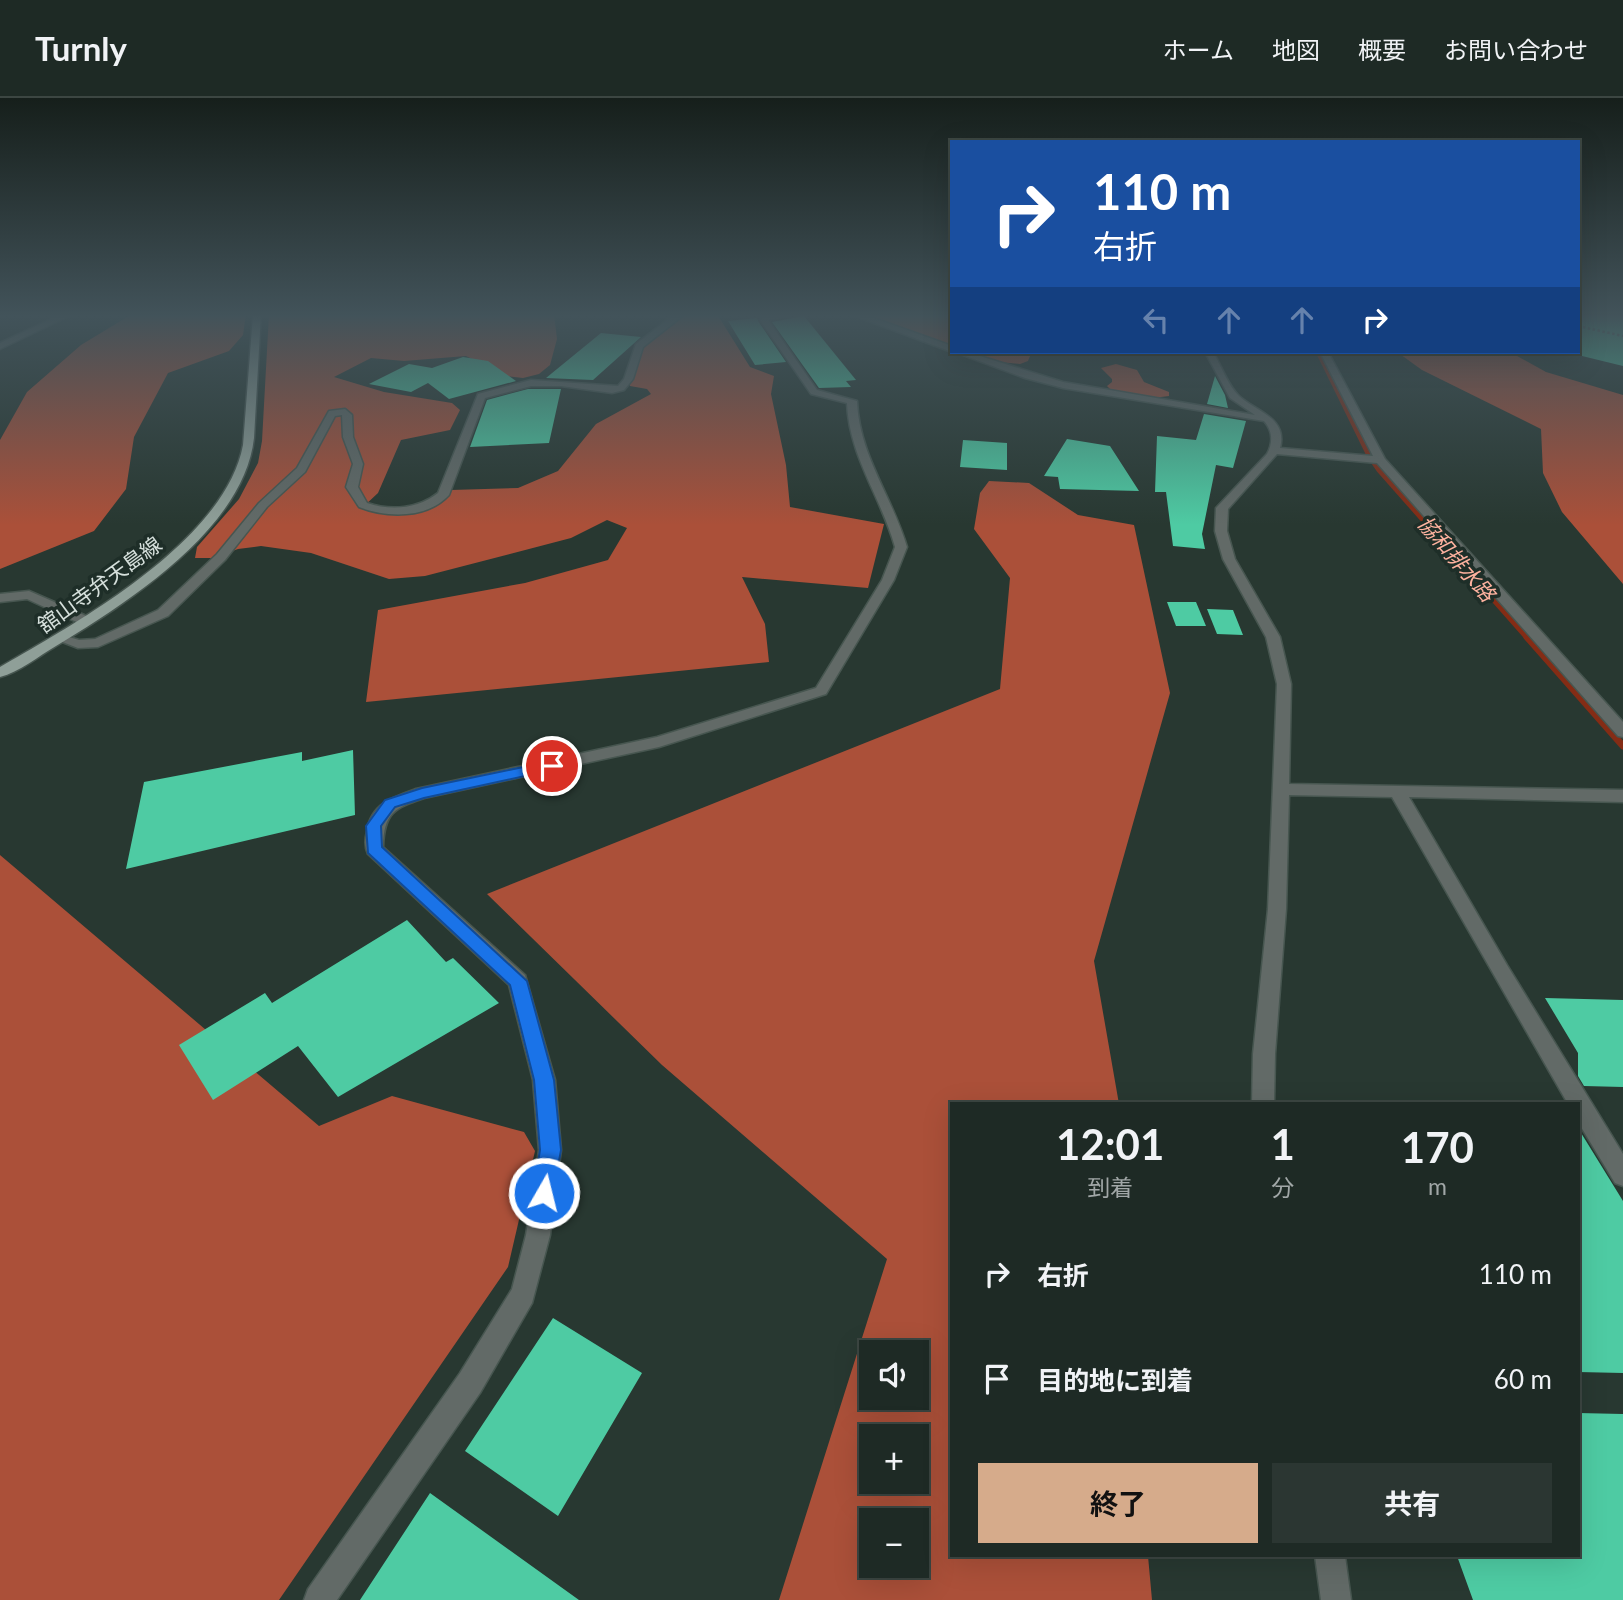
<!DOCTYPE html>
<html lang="ja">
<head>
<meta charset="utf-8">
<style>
	body { margin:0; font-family:Lato,"Noto Sans JP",sans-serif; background:#2b3632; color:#f1f3f6; height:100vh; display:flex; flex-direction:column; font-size:26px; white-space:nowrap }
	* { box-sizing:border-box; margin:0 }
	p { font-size:23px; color:#a1a7a7 }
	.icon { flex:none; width:38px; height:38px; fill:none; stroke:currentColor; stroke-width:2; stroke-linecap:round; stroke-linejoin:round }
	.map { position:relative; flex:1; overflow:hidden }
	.sheet { position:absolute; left:950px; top:1004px; width:630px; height:455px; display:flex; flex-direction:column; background:#1e2a25; border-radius:0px; box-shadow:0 7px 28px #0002,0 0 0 2px #3c4642 }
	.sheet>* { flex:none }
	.guide { position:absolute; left:950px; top:42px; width:630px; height:214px; border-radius:0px; box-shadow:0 7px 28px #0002,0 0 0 2px #3c4642; background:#1a4fa0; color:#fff; overflow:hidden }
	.buttons { position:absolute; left:859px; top:1242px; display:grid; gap:14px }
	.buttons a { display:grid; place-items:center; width:70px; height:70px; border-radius:0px; background:#1e2a25; box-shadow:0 7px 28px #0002,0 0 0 2px #3c4642; font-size:35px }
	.pin { position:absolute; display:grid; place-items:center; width:60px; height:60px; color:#fff; margin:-30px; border:4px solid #fff; border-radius:50%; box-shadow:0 2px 7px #0007 }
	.me { position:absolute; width:77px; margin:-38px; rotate:8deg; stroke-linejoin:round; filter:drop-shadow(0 0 5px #0008) }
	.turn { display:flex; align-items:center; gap:24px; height:147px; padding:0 28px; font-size:32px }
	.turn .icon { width:91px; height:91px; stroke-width:2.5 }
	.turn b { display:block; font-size:49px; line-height:60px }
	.lanes { display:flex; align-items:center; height:66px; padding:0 28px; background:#0003; justify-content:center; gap:35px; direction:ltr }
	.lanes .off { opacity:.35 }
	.eta { display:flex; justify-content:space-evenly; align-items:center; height:119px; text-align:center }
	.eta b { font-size:42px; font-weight:700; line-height:49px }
	.action { display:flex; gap:14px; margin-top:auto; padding:14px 28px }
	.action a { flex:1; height:80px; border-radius:0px; background:#d6ab8b; color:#111; font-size:28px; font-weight:700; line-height:80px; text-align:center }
	.action a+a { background:#2b3632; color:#f1f3f6 }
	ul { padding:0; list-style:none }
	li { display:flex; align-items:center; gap:21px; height:105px; padding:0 28px }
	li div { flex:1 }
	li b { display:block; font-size:26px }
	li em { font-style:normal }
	header { display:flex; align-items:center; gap:42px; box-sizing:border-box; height:98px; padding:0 35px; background:#1e2a25; border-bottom:2px solid #3c4642 }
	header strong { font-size:33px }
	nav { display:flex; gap:38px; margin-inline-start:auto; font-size:24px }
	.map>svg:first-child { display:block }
	.forest { fill:#ab5039; fill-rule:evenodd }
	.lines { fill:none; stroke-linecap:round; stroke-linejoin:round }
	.stream-far2 { stroke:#842c15; stroke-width:4.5 }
	.stream-far1 { stroke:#842c15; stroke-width:5 }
	.stream { stroke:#842c15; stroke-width:7 }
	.building { fill:#4ecba3 }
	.minor-casing { stroke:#475650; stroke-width:3 }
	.major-casing { stroke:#475650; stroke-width:3 }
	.path { stroke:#63716b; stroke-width:2.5; stroke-dasharray:2.5 2.5; stroke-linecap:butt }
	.minor { fill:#626a67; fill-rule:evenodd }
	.major { fill:#8f9f98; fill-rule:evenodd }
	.route { fill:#1a73e8; stroke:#114b97; stroke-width:2 }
	.labels { text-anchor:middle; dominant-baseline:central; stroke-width:7; stroke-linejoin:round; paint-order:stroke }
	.far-water-label { font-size:21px; font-style:italic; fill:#feb29f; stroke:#1e2e28 }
	.far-street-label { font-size:21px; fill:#d6e0dc; stroke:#1e2e28 }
</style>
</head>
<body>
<header>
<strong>Turnly</strong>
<nav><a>ホーム</a><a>地図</a><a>概要</a><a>お問い合わせ</a></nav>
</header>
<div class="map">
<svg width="1623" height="1502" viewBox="0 0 1623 1502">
	<rect width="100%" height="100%" fill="#283831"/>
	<!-- forest -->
	<path class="forest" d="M132,216H246L243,237L229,253L168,275L134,339L126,391L94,433L0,471V342L27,294L81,247Z
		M269,216H554L557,241L550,267L539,276L523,280L506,278L466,258L404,263L371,260L334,279L384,294L452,305L460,312L450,332L401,342L378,395L363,409L365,412C390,417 438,419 451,392L518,390L558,373L596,326L651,296L647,291L630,288V284L643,248L686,216H717L750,269L774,278L771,296L786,367L790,409L884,426L868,490L742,479L765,526L769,564L366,604L378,512L525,485L608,462L627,430L607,422L571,440L425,478L389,481L311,455L261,448L238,451L213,460H195L197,449L239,401L258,365L262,343Z
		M860,216H952V249Z
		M966,254H1026L1030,258L1028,263L1020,266L999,264Z
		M1397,254H1510L1546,274L1623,297V486L1562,414L1543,375L1541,331L1422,272Z
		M1116,266L1137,272L1144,284L1169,294V298L1153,300L1111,292L1107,288L1112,284V281L1101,270Z
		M989,383L1029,385L1078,417L1134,427L1170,595L1094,863L1119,1006H952V1458H1148L1152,1502H779L887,1161L662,967L487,796L1000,591L1010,480L974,431L980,395ZM872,1255H917V1300H872ZM872,1339H917V1384H872ZM872,1423H917V1468H872Z
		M0,757L319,1028L392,998L524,1034L535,1053L508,1169L279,1502H0Z"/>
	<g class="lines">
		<!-- stream-far2 -->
		<path class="stream-far2" d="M1318,254L1369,358"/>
		<!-- stream-far1 -->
		<path class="stream-far1" d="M1368,356L1379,372L1528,541"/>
		<!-- stream -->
		<path class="stream" d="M1527,539L1623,648"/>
	</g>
	<!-- building -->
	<path class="building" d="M1578,216H1623V268L1578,257Z
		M804,218L856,282L846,283L851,289L819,290L772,224Z
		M757,220L758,223L786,264L755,267L728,223Z
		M601,235L641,239L593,282L546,280Z
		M463,259L488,263L516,283L449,301L428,285L411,294L369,286L409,266L432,270Z
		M1215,278L1225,297L1228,310L1207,306Z
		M528,291H561L549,345L470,349L487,302Z
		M1204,316L1246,323L1233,370L1216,367L1202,436L1205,451L1173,448L1166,394H1155L1157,338L1196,342Z
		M1067,341L1110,348L1139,393L1060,391L1058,379L1044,378Z
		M963,342L1007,345V372L960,369Z
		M1167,504H1196L1206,528H1176Z
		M1207,511L1233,512L1243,537L1217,536Z
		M353,652L355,717L126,771L144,684L302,654V663Z
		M407,822L446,864L453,860L499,905L338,999L298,948L213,1002L179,947L265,895L272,905Z
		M1545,900L1623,902V989L1584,988L1578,978V955Z
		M1578,1030L1623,1103V1275L1578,1274Z
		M553,1220L642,1275L558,1418L465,1353Z
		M1578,1315L1623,1316V1502H1473L1457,1458H1578Z
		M430,1395L579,1502H360Z"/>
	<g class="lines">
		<defs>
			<path id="minor" d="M62,216H73L0,251V245Z
				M675,216H685L643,249L633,281L624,292L612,295L561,288H531L485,300L449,397C427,421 387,420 359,409L346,389L353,366L343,339L342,317L335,318L305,374L267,409L225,462L168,518L98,549L78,550L52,540L59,536L79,542L95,541L158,512L217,456L259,405L297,370L329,313L345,311L352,317L353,339L363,366L358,389L367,405C391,413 418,411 438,395L478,296L531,282L618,288L624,281L636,246Z
				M792,216L768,222L817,292L857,303C859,357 892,398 907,449L894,482L826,596L659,649L424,700C394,710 384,715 383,749L525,877L555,982L561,1052L550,1137L532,1205L480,1295L337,1502H304L308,1491L460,1275L512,1191L526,1137L539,1052L533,982L509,887L368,756C364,748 365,741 367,733C371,706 393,699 416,691L657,639L816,590L882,482L895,449C881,399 849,358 847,305L811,296L760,222L767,217Z
				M850,216H862L952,248V254Z
				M955,254H967L1063,284L1255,317L1230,300L1205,254H1213C1221,267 1228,288 1239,298C1257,314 1288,320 1280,350L1373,358L1320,254H1328L1385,361L1623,624V639L1618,638L1377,365L1277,356L1228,411L1227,433L1235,461L1280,539L1291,586L1289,686L1623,692V704L1409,699L1507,867L1623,1056V1088L1615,1085L1578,1024V1006H1568L1392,699L1289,697L1286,811L1275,956L1274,1006H1252L1253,956L1268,811L1277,586L1266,539L1223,461L1215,433L1216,410L1267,356C1273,345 1273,333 1264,323L1063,290L1025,280Z
				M29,493L91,520L93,523L91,526H81L27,501L0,504V496Z
				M1315,1458H1345L1351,1502H1321Z"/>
			<path id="major" d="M253,216H261L254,340C244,431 127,505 56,548C39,558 19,574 0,579V569C78,524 225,443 243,347Z"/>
		</defs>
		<!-- minor casing -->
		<use href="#minor" class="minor-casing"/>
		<!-- major casing -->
		<use href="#major" class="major-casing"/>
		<!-- path -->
		<path class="path" d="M1578,228L1623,238"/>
		<!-- minor -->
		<use href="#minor" class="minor"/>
		<!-- major -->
		<use href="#major" class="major"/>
	</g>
	<!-- sky -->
	<linearGradient id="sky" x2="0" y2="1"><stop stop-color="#161f1b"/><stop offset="0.51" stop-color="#42535a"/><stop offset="1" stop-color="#42535a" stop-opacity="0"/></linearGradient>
	<rect width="1623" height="427" fill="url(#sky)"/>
	<!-- route -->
	<path class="route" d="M552,663L557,664L560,668L557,671L424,700L395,709L381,728L382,749L527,883L554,982L561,1052L552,1102L544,1105L536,1102L533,1095L540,1052L534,982L510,887L368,755L366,728L385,702L422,690Z"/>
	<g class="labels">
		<!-- far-water labels -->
		<g class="far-water-label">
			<text transform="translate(1457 460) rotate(49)">協和排水路</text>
		</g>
		<!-- far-street labels -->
		<g class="far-street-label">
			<text transform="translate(99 486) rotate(-36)">舘山寺弁天島線</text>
		</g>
	</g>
</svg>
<div class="buttons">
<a><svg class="icon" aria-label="sound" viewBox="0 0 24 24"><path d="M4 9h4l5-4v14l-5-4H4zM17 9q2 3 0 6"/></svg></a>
<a>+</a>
<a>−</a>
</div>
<div class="pin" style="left:552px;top:668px;background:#d93025"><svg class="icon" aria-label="arrive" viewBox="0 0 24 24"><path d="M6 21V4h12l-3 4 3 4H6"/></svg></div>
<svg class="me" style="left:544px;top:1095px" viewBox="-20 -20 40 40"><circle r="17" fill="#1a73e8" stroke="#fff" stroke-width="3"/><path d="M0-11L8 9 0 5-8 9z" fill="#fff"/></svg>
<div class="guide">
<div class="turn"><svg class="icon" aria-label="right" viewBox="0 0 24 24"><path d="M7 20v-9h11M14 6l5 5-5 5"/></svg><div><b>110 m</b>右折</div></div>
<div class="lanes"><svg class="icon off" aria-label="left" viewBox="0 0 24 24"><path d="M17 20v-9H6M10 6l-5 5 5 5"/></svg><svg class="icon off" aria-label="ahead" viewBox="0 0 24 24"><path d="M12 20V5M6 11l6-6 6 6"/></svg><svg class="icon off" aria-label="ahead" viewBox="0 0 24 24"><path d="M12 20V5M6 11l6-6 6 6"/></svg><svg class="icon" aria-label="right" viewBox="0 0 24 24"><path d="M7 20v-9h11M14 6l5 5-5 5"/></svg></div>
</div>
<section class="sheet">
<div class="eta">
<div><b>12:01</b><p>到着</p></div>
<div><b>1</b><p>分</p></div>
<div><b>170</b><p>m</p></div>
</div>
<ul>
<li><svg class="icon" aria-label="right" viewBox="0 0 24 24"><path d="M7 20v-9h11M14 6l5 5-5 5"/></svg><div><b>右折</b></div><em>110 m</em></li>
<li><svg class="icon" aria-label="arrive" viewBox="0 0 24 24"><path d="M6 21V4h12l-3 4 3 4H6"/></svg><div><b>目的地に到着</b></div><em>60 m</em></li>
</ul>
<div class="action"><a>終了</a><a>共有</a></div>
</section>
</div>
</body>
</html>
